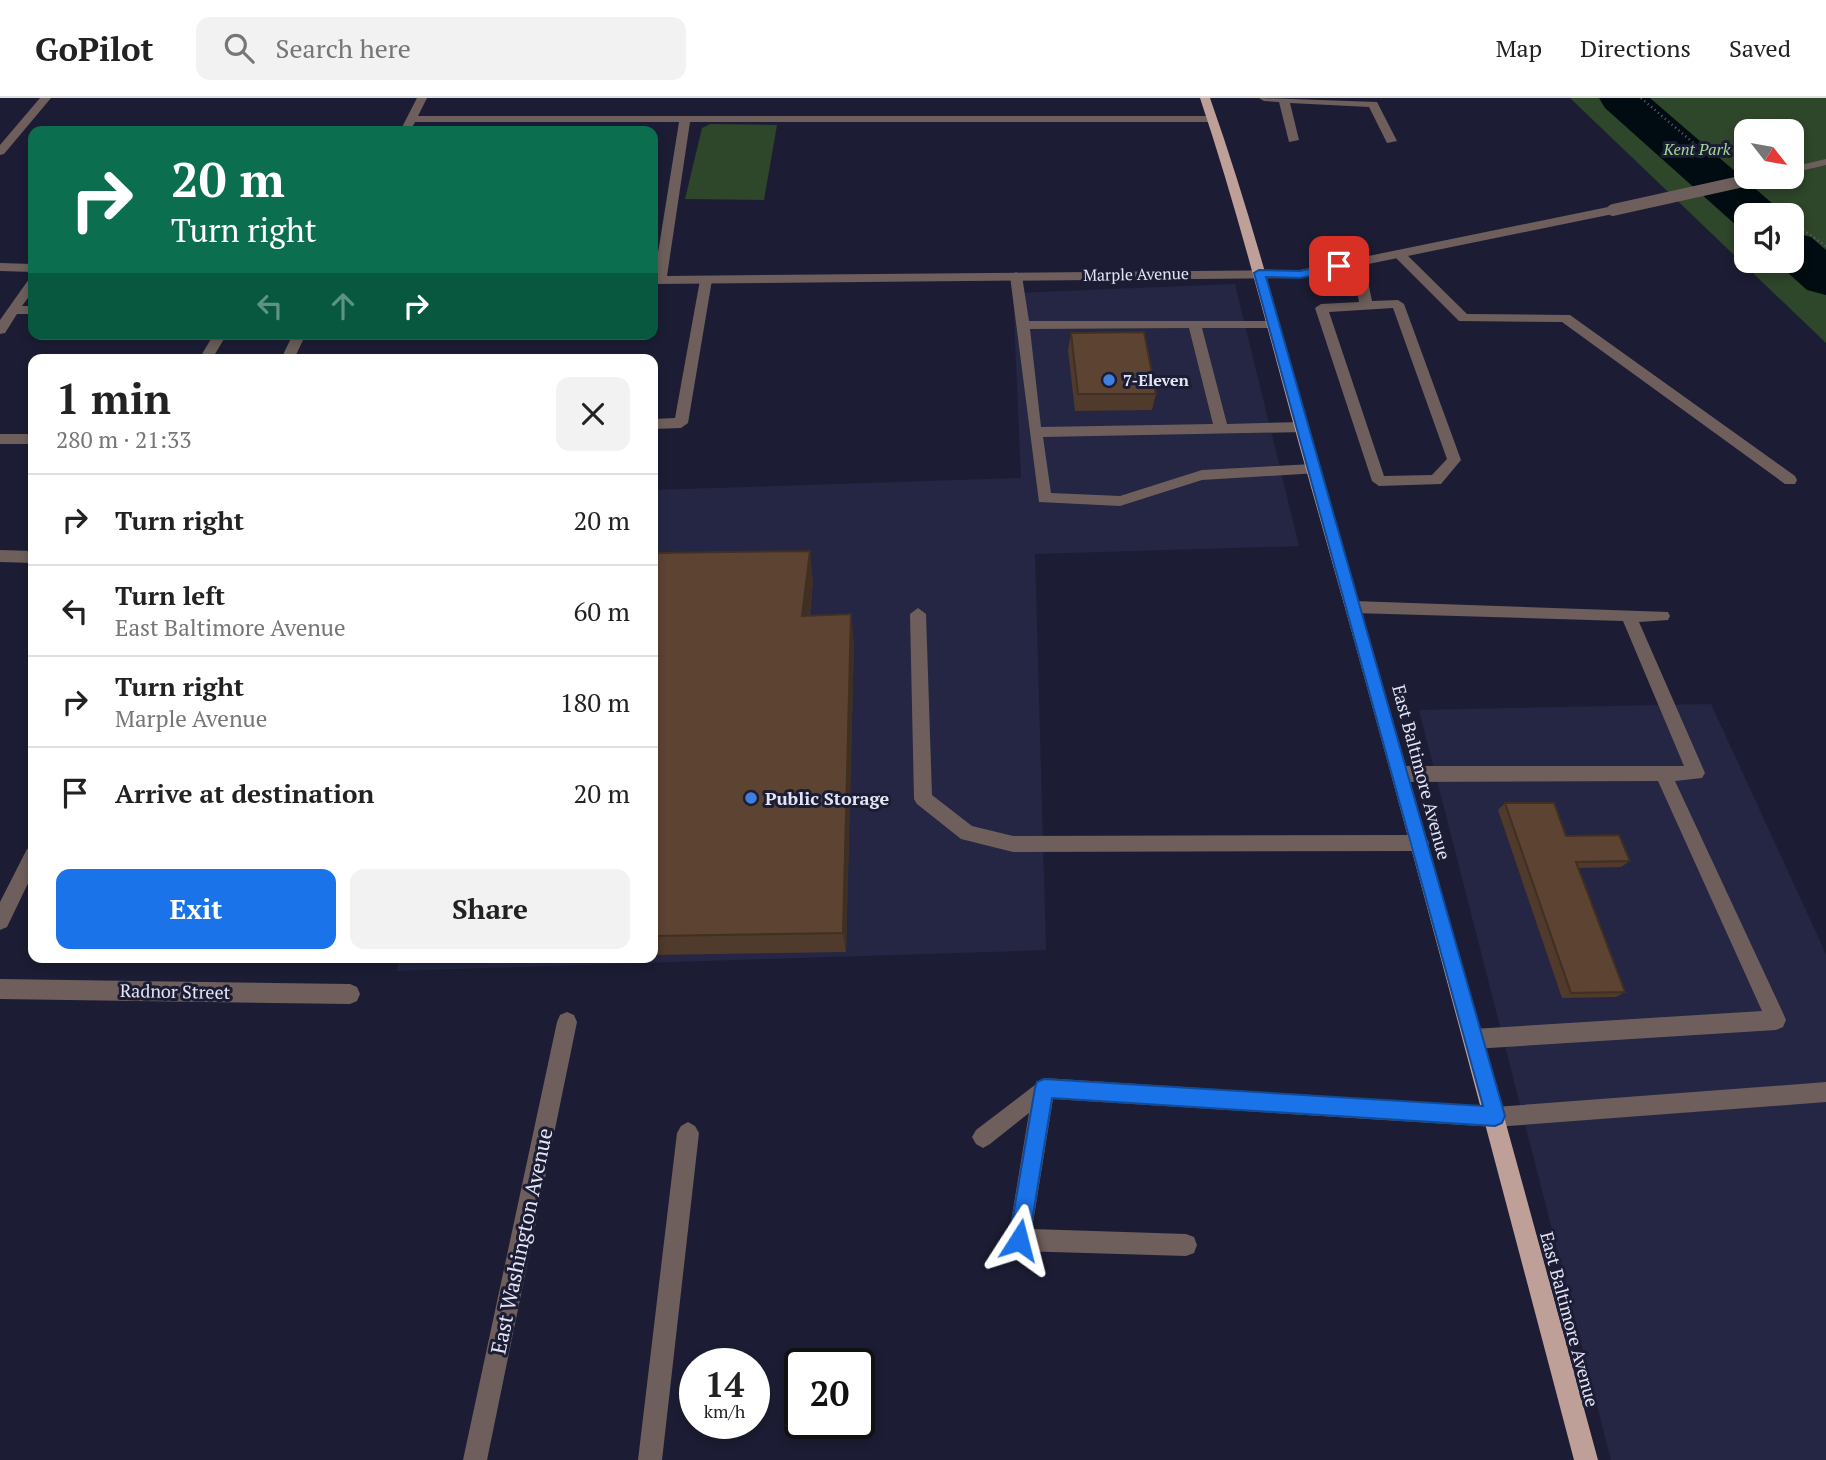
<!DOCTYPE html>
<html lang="en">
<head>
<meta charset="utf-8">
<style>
	body { margin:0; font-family:"PT Serif",serif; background:#f2f2f2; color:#222; height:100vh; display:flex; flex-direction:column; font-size:26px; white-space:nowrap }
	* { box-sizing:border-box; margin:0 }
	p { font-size:23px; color:#767676 }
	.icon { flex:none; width:38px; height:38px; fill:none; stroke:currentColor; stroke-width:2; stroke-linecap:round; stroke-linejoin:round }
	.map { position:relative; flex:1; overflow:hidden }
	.side { position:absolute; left:28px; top:256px; width:630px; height:609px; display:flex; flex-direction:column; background:#fff; border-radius:14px; box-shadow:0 4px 10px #0003 }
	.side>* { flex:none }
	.banner { position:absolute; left:28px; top:28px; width:630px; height:214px; border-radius:14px; box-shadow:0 4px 10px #0003; background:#0b6e4f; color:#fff; overflow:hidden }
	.needle { width:46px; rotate:121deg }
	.controls { position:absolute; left:1734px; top:21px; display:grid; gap:14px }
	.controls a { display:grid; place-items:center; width:70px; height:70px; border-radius:14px; background:#fff; box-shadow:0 4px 10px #0003; font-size:35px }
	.speed { position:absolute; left:679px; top:1250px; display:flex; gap:14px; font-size:35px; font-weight:700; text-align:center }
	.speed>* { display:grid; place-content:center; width:91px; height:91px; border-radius:50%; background:#fff; box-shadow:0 4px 10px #0003; line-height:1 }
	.speed small { font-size:18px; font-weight:400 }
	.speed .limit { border:4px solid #111; border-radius:10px; background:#fff; color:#111 }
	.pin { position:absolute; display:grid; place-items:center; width:60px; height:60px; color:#fff; margin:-30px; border-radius:14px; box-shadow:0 4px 10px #0006 }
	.me { position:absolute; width:77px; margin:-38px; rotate:9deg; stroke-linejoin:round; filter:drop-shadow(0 0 5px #0008) }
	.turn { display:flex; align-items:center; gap:24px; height:147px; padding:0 28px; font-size:32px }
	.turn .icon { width:91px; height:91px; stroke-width:2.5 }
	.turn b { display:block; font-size:49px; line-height:60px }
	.lanes { display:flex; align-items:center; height:66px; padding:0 28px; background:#0003; justify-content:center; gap:35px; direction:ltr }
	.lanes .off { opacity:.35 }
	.round { display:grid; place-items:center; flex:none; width:74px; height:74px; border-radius:14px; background:#f2f2f2 }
	.headline { display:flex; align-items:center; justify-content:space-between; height:119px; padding:0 28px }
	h1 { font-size:42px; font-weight:700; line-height:52px }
	.action { display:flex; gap:14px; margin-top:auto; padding:14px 28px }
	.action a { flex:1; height:80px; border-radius:14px; background:#1a73e8; color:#fff; font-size:28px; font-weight:700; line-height:80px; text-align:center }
	.action a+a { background:#f2f2f2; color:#222 }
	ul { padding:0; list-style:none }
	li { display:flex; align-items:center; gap:21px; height:91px; padding:0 28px; border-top:2px solid #e0e0e0 }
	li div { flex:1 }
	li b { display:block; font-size:26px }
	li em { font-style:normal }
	header { display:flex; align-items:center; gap:42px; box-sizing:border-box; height:98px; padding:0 35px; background:#fff; border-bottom:2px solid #e0e0e0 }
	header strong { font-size:33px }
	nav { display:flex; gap:38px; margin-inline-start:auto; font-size:24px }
	.search { width:490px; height:63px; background:#f2f2f2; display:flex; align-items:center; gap:18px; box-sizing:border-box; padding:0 24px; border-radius:14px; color:#767676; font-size:26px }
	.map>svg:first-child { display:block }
	.built { fill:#252643 }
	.green { fill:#2e4629; fill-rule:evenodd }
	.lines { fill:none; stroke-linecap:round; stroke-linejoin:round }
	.river { fill:#000c11; fill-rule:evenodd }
	.path { stroke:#626378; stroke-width:2.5; stroke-dasharray:1 3.5; stroke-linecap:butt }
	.service { fill:#6e5f5c; fill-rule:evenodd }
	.minor { fill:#6e5f5c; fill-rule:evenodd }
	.primary { fill:#bea099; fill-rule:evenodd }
	.minor-bridge { stroke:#6e5f5c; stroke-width:12 }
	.wall { fill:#4f3a2b }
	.shaded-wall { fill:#402f23 }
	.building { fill:#5c4332; stroke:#402f23; stroke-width:2 }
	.route { fill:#1a73e8; stroke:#114b97; stroke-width:2 }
	.shop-dot { fill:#3f7fe0; stroke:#1c1d34; stroke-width:2.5 }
	.labels { text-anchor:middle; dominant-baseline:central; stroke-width:6; stroke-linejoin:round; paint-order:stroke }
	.far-park-label { font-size:16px; font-style:italic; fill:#a1d795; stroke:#1c1d34 }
	.far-street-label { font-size:16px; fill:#e3e5f5; stroke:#1c1d34 }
	.far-poi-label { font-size:16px; font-weight:bold; fill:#e3e5f5; stroke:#1c1d34; text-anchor:start }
	.street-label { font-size:18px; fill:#e3e5f5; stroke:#1c1d34 }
	.poi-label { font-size:18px; font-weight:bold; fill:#e3e5f5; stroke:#1c1d34; text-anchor:start }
	.near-street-label { font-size:21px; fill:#e3e5f5; stroke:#1c1d34 }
</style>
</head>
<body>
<header>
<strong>GoPilot</strong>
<div class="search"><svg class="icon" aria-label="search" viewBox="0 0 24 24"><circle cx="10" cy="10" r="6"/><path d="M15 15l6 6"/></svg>Search here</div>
<nav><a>Map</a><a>Directions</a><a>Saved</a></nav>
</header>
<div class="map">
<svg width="1826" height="1362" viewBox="0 0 1826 1362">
	<rect width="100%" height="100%" fill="#1c1d34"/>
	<!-- built -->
	<path class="built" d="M1235,186L1299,448L1035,456L1046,852L396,873L401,859H653V392L1021,380L1013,195Z
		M1711,606L1826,856V1362H1611L1419,612Z"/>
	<!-- green -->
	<path class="green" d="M1570,0H1826V245ZM1746,33H1792V79H1746ZM1746,117H1792V163H1746Z
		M710,26L777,27L764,102L685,101L702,30Z"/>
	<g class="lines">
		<!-- river -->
		<path class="river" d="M1599,0H1650L1773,106L1781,117H1746V130L1737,128L1605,10Z
			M1792,134L1811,139L1826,152V197L1807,192L1775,163H1792Z"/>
		<!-- path -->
		<path class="path" d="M1641,0L1711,60
			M1770,107L1783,117
			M1792,124L1826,148"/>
		<!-- service -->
		<path class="service" d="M1259,0L1377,4L1397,43L1387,45L1369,9L1290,5L1299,42L1289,44L1279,4L1264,3Z
			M1399,152L1403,153L1467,216L1570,217L1795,378L1797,382L1795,386H1785L1562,224L1459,223L1395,159V153Z
			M1358,160L1364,164L1372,203L1398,202L1404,206L1461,362L1441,386L1379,388L1372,383L1315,210L1321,206L1359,204L1352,164ZM1393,210L1447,361L1432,377L1384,378L1329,214Z
			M1016,174L1022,178L1029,223H1278V229L1273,230H1202L1227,326L1303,324L1310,329L1303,334L1043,339L1051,395L1120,398L1202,372L1313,366L1318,367L1320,371L1318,375L1202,382L1120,408L1039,404L1010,178ZM1189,230L1213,326L1041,329L1030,231Z
			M706,178L712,182L688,325L681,330L653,331V321L675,320L700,182Z
			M33,180V193L22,208H33V216H17L5,235L0,236V222L29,181Z
			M214,236H227L212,261H199Z
			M0,336H33V346H0Z
			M1354,503L1668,514L1670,518L1668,522L1639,524L1705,675L1702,680L1675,683L1783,915L1786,922L1783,929L1776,932L1473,951L1466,948L1463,941L1466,934L1473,931L1762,913L1658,683L1401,684L1395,681L1392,676L1395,671L1401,668H1684L1623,523L1354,515L1346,509Z
			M918,510L926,516L932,697L972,728L1013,738L1420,737L1426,739L1429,745L1426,751L1420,753L1013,754L961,741L917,706L914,701L910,516Z
			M1044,980L1495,1009L1826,984V1004L1495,1029L1053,1001L1032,1131L1186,1136L1194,1139L1197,1147L1194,1155L1186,1158L1019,1153L1011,1150L1008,1142L1029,1015L990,1046L983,1050L976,1046L972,1039L976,1032Z
			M688,1024L695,1028L699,1035L662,1362H638L677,1035L681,1028Z"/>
		<!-- minor -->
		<path class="minor" d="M40,0H51L4,56L0,57V47Z
			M417,0H427L418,18H1211L1216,21L1211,24H690L667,178L1300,172L1613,108L1619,112L1613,116L1300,180L653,186L679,24H415L410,33H400Z
			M1826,61V67L1792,75V69Z
			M0,165L33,166V174L0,173Z
			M293,236H306L294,261H281Z
			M0,452L33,453V465L0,464Z
			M33,749V775L7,829L0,832V804L27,751Z
			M0,881L350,886L357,889L360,896L357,903L350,906L0,901Z
			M567,914L574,917L577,924L487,1362H463L557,924L560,917Z"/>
		<!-- primary -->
		<path class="primary" d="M1200,0H1210C1256,130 1289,263 1327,396C1422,717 1510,1039 1598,1362H1574C1488,1037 1403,712 1311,389C1274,259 1243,128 1200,0Z"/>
		<!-- minor-bridge -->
		<path class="minor-bridge" d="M1613,112L1762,79"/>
	</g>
	<!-- wall -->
	<path class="wall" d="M1071,235L1156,296L1152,312L1075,313L1068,252Z
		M653,455L813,482L810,517L854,544L846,854L653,857Z
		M1505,705L1566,738L1630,763L1621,769L1578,770L1625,894L1616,899L1562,900L1498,712Z
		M429,859H517L431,861Z"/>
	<!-- shaded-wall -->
	<path class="shaded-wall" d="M810,453L813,482L806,545L802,518Z
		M851,516L854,544L846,854L843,835Z"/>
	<!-- building -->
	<path class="building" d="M1144,234L1156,296H1078L1071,235Z
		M810,453L802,518L851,516L843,835L653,838V455Z
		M1505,705H1554L1566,738L1619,737L1630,763L1576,764L1625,894L1571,895Z"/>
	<!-- route -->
	<path class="route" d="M1339,165L1344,168L1343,171L1300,180L1266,179L1505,1018L1502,1025L1495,1028L1052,1000L1029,1142L1026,1150L1019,1152L1012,1150L1009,1142L1035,990L1037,984L1044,981L1483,1008L1254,175L1259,172L1300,173Z"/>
	<!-- markers -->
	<g class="shop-dot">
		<circle cx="1109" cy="282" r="7"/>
		<circle cx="751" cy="700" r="7"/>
	</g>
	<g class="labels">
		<!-- far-park labels -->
		<g class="far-park-label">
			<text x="1697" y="51">Kent Park</text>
		</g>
		<!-- far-street labels -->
		<g class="far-street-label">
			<text transform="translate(1136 176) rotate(-1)">Marple Avenue</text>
		</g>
		<!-- far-poi labels -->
		<g class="far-poi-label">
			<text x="1123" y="282">7-Eleven</text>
		</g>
		<!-- street labels -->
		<g class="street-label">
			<text transform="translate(1422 674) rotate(75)">East Baltimore Avenue</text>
			<text transform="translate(175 893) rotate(1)">Radnor Street</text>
			<text transform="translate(1570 1221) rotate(75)">East Baltimore Avenue</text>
		</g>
		<!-- poi labels -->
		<g class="poi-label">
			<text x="765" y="700">Public Storage</text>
		</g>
		<!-- near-street labels -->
		<g class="near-street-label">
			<text transform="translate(521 1143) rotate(-78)">East Washington Avenue</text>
		</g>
	</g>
</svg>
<div class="controls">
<a><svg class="needle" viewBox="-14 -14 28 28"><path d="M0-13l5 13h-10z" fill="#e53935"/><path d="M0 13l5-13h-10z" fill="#767676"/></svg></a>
<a><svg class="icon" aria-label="sound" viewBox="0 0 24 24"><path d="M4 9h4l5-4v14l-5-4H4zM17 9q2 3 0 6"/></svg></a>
</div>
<div class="speed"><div>14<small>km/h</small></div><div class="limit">20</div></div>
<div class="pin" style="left:1339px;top:168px;background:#d93025"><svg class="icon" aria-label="arrive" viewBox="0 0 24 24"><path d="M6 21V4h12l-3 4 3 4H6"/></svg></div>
<svg class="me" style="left:1019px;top:1142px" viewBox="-20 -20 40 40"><path d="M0-17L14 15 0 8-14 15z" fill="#1a73e8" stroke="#fff" stroke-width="4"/></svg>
<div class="banner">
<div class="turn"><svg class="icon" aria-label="right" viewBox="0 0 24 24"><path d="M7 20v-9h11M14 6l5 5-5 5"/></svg><div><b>20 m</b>Turn right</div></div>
<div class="lanes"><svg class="icon off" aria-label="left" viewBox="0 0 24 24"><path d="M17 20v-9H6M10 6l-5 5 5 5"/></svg><svg class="icon off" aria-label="ahead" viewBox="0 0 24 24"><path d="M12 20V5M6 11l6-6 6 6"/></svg><svg class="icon" aria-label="right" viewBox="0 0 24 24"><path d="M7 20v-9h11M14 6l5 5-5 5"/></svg></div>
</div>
<section class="side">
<div class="headline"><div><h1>1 min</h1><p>280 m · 21:33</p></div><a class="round"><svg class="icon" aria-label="close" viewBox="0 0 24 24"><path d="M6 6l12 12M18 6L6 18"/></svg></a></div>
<ul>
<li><svg class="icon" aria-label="right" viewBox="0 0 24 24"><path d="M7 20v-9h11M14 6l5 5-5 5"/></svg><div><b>Turn right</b></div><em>20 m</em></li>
<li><svg class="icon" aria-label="left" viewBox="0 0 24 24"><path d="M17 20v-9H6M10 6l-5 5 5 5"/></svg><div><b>Turn left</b><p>East Baltimore Avenue</p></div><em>60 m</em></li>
<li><svg class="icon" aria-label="right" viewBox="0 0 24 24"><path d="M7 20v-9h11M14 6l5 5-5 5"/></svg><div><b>Turn right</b><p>Marple Avenue</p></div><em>180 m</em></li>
<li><svg class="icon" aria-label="arrive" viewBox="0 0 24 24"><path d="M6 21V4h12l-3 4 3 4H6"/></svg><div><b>Arrive at destination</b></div><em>20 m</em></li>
</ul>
<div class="action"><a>Exit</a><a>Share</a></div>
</section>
</div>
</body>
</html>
